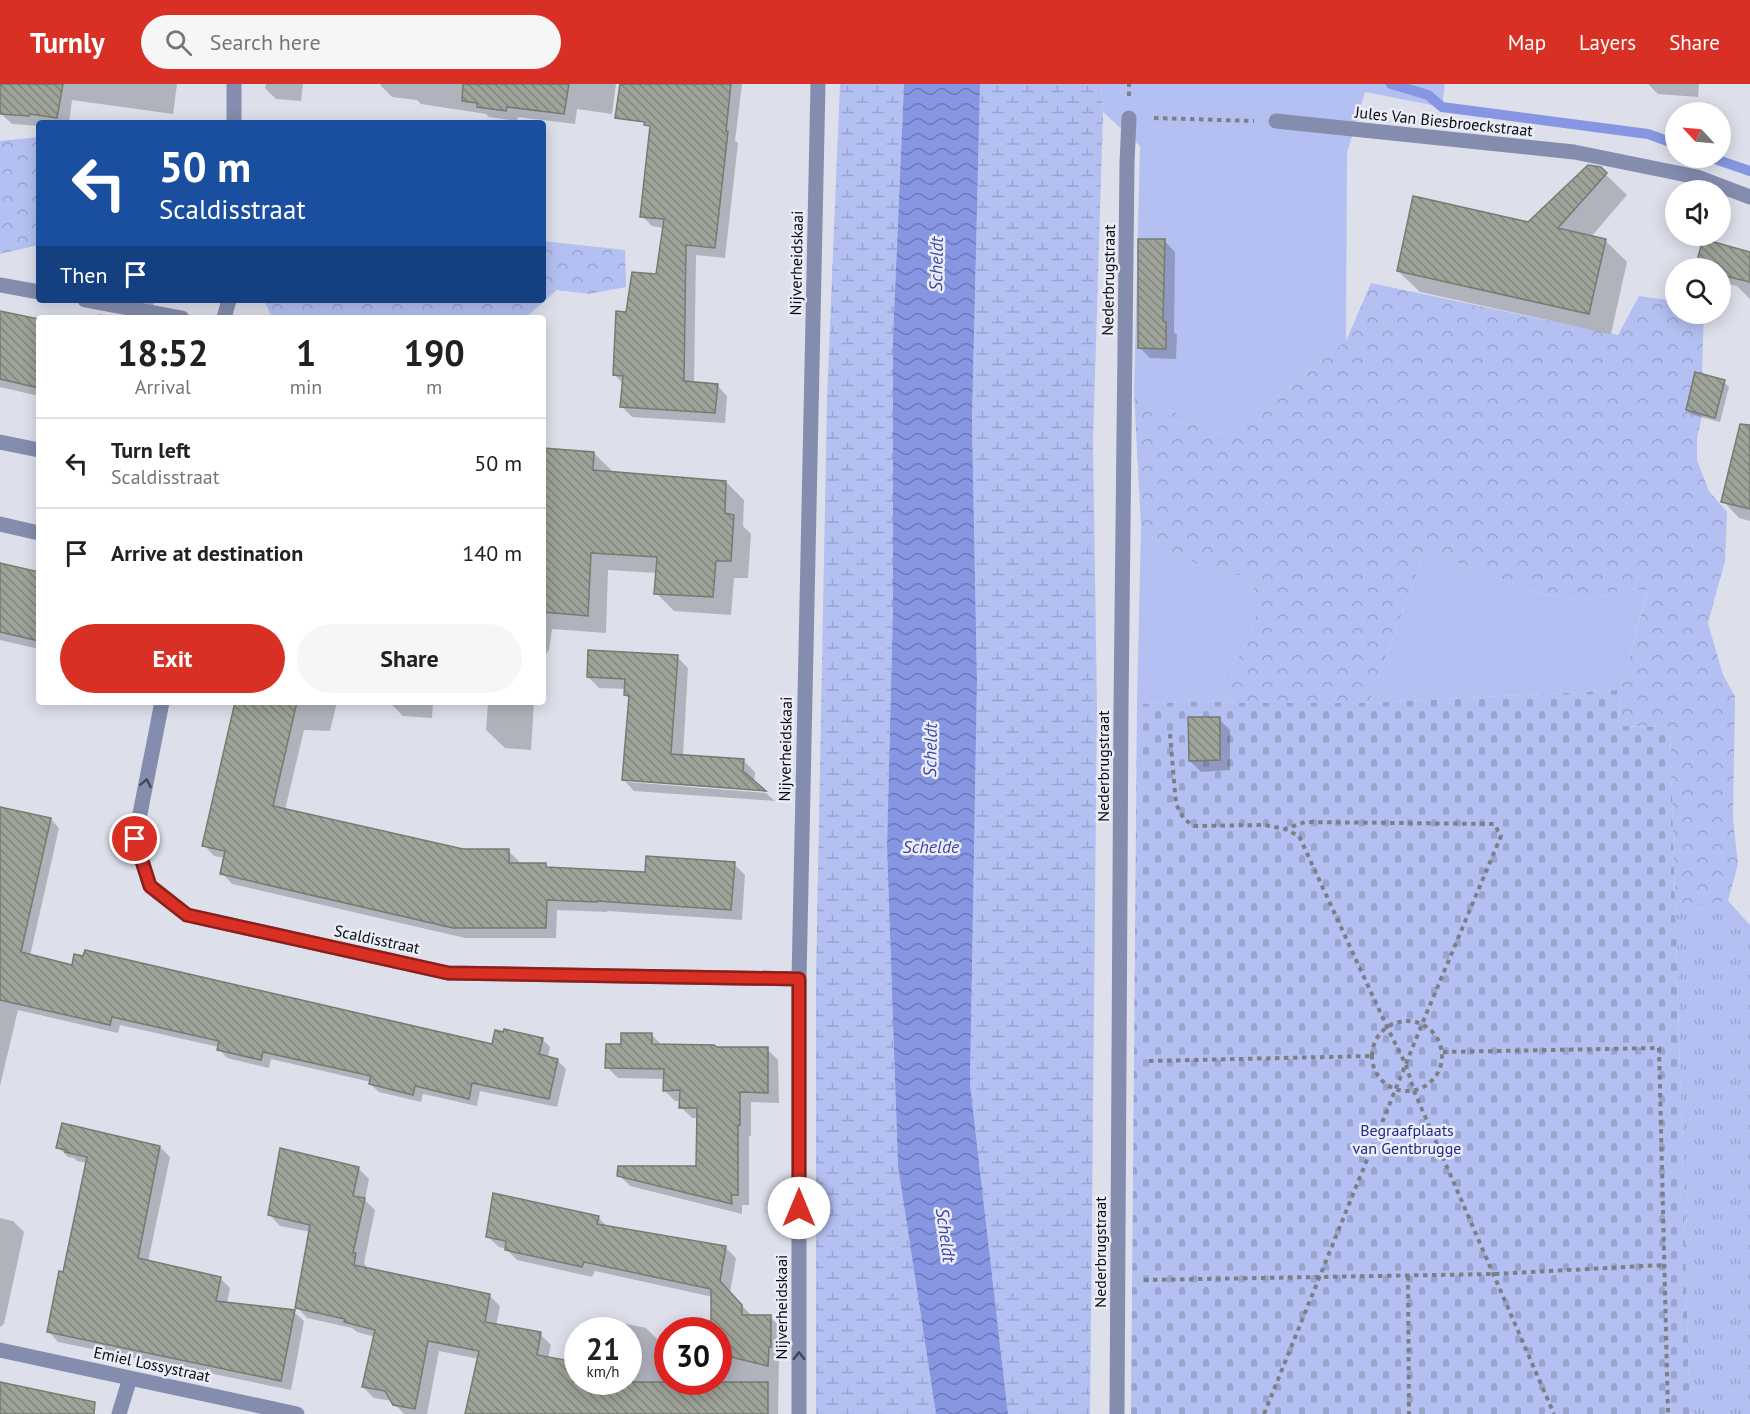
<!DOCTYPE html>
<html lang="en">
<head>
<meta charset="utf-8">
<style>
	body { margin:0; font-family:"PT Sans",sans-serif; background:#f6f6f6; color:#202124; height:100vh; display:flex; flex-direction:column; font-size:22px; white-space:nowrap }
	* { box-sizing:border-box; margin:0 }
	p { font-size:20px; color:#757577 }
	.icon { flex:none; width:33px; height:33px; fill:none; stroke:currentColor; stroke-width:2; stroke-linecap:round; stroke-linejoin:round }
	.map { position:relative; flex:1; overflow:hidden }
	.sheet { position:absolute; left:36px; top:231px; width:510px; height:390px; display:flex; flex-direction:column; background:#fff; border-radius:6px; box-shadow:0 3px 15px #0003 }
	.sheet>* { flex:none }
	.banner { position:absolute; left:36px; top:36px; width:510px; height:183px; border-radius:6px; box-shadow:0 3px 15px #0003; background:#1a4fa0; color:#fff; overflow:hidden }
	.needle { width:39px; rotate:296deg }
	.fabs { position:absolute; left:1665px; top:18px; display:grid; gap:12px }
	.fabs a { display:grid; place-items:center; width:66px; height:66px; border-radius:50%; background:#fff; box-shadow:0 3px 15px #0003; font-size:30px }
	.speed { position:absolute; left:564px; top:1233px; display:flex; gap:12px; font-size:30px; font-weight:700; text-align:center }
	.speed>* { display:grid; place-content:center; width:78px; height:78px; border-radius:50%; background:#fff; box-shadow:0 3px 15px #0003; line-height:1 }
	.speed small { font-size:15px; font-weight:400 }
	.speed .limit { border:9px solid #d22; background:#fff; color:#111 }
	.pin { position:absolute; display:grid; place-items:center; width:51px; height:51px; color:#fff; margin:-26px; border:3px solid #fff; border-radius:50%; box-shadow:0 2px 6px #0007 }
	.me { position:absolute; width:66px; margin:-33px; rotate:0deg; stroke-linejoin:round; filter:drop-shadow(0 0 4px #0008) }
	.turn { display:flex; align-items:center; gap:21px; height:126px; padding:0 24px; font-size:27px }
	.turn .icon { width:78px; height:78px; stroke-width:2.5 }
	.turn b { display:block; font-size:42px; line-height:51px }
	.then { display:flex; align-items:center; height:57px; padding:0 24px; background:#0003; gap:12px; font-size:22px }
	.eta { display:flex; justify-content:space-evenly; align-items:center; height:102px; text-align:center }
	.eta b { font-size:36px; font-weight:700; line-height:42px }
	.action { display:flex; gap:12px; margin-top:auto; padding:12px 24px }
	.action a { flex:1; height:69px; border-radius:36px; background:#d93025; color:#fff; font-size:24px; font-weight:700; line-height:69px; text-align:center }
	.action a+a { background:#f6f6f6; color:#202124 }
	ul { padding:0; list-style:none }
	li { display:flex; align-items:center; gap:18px; height:90px; padding:0 24px; border-top:2px solid #e0e0e0 }
	li div { flex:1 }
	li b { display:block; font-size:22px }
	li em { font-style:normal }
	header { display:flex; align-items:center; gap:36px; box-sizing:border-box; height:84px; padding:0 30px; background:#d93025; color:#fff }
	header strong { font-size:28px }
	nav { display:flex; gap:33px; margin-inline-start:auto; font-size:21px }
	.search { width:420px; height:54px; background:#f6f6f6; display:flex; align-items:center; gap:15px; box-sizing:border-box; padding:0 21px; border-radius:33px; color:#757577; font-size:22px }
	.map>svg:first-child { display:block }
	.grass { fill:#b4c0f1 }
	.forest { fill:url(#forest-crowns) }
	.wetland { fill:url(#wetland-marsh) }
	.cemetery { fill:url(#cemetery-stones) }
	.park { fill:url(#park-tufts) }
	.water { fill:url(#water-waves) }
	.shadow { fill:#0003 }
	.lines { fill:none; stroke-linecap:round; stroke-linejoin:round }
	.stream { stroke:#8696e2; stroke-width:10 }
	.building { fill:url(#building-back-hatch); stroke:#767b72; stroke-width:1.5 }
	.path { stroke:#7d7f87; stroke-width:4; stroke-dasharray:4.5 4.5; stroke-linecap:butt }
	.service { stroke:#858daf; stroke-width:15 }
	.minor { stroke:#858daf; stroke-width:15 }
	.oneway { stroke:#414657 }
	.route-casing { stroke:#8d1f18; stroke-width:15 }
	.route { stroke:#d93025; stroke-width:10 }
	.labels { text-anchor:middle; dominant-baseline:central; stroke-width:5; stroke-linejoin:round; paint-order:stroke }
	.street-label { font-size:16px; fill:#0a0b0f; stroke:#eaedf8 }
	.park-label { font-size:16px; fill:#262980; stroke:#eaedf8 }
	.water-label { font-size:18px; font-style:italic; fill:#3e47a1; stroke:#eaedf8 }
</style>
</head>
<body>
<header>
<strong>Turnly</strong>
<div class="search"><svg class="icon" aria-label="search" viewBox="0 0 24 24"><circle cx="10" cy="10" r="6"/><path d="M15 15l6 6"/></svg>Search here</div>
<nav><a>Map</a><a>Layers</a><a>Share</a></nav>
</header>
<div class="map">
<svg width="1750" height="1330" viewBox="0 0 1750 1330">
	<defs>
		<pattern id="forest-crowns" width="20" height="18" patternUnits="userSpaceOnUse" patternTransform="scale(1.5)"><rect width="20" height="18" fill="#b4c0f1"/><path d="M2 6a3 3 0 1 1 6 0M12 15a3 3 0 1 1 6 0" fill="none" stroke="#99a4cd"/></pattern>
		<pattern id="wetland-marsh" width="20" height="14" patternUnits="userSpaceOnUse" patternTransform="scale(1.5)"><rect width="20" height="14" fill="#b4c0f1"/><path d="M1 5h8M5 5V1M11 12h8M15 12V8" fill="none" stroke="#99a4cd"/></pattern>
		<pattern id="cemetery-stones" width="16" height="16" patternUnits="userSpaceOnUse" patternTransform="scale(1.5)"><rect width="16" height="16" fill="#b4c0f1"/><path d="M2 7V4a2 2 0 0 1 4 0v3zM10 15v-3a2 2 0 0 1 4 0v3z" fill="#99a4cd"/></pattern>
		<pattern id="park-tufts" width="24" height="20" patternUnits="userSpaceOnUse" patternTransform="scale(1.5)"><rect width="24" height="20" fill="#b4c0f1"/><path d="M3 7l-1-3M5 7V3M7 7l1-3M15 17l-1-3M17 17v-4M19 17l1-3" fill="none" stroke="#99a4cd"/></pattern>
		<pattern id="water-waves" width="16" height="10" patternUnits="userSpaceOnUse" patternTransform="scale(1.5)"><rect width="16" height="10" fill="#8696e2"/><path d="M0 5q4-4 8 0t8 0" fill="none" stroke="#6c79b6"/></pattern>
		<pattern id="building-back-hatch" width="6" height="6" patternUnits="userSpaceOnUse" patternTransform="scale(1.5)"><rect width="6" height="6" fill="#9fa49a"/><path d="M-1 5l2 2M0 0l6 6M5-1l2 2" fill="none" stroke="#80847c"/></pattern>
	</defs>
	<rect width="100%" height="100%" fill="#dde0eb"/>
	<!-- grass -->
	<path class="grass" d="M1101,0H1445L1442,23L1365,8L1347,69L1346,257L1284,307L1221,350L1134,309L1140,62L1103,28Z
		M1141,442L1164,464L1205,484L1247,493L1260,515L1249,556L1224,593L1233,619L1208,617L1137,620Z
		M1425,467L1541,510L1584,517L1627,505H1648L1620,606L1369,619Z"/>
	<!-- forest -->
	<path class="forest" d="M39,53V161L0,170V57Z
		M543,157L625,166L626,203L589,210L557,206L525,234H272L264,216H543Z
		M1371,199L1618,251L1639,212L1675,217L1676,230H1704L1702,286L1707,309L1697,354V376L1709,407L1727,428L1725,477L1708,539L1723,591L1735,612L1733,735L1738,780L1728,817L1750,841V1330H1690L1670,643L1619,642L1620,606L1648,506L1627,505L1584,517L1541,510L1425,467L1369,619H1233L1224,593L1249,556L1260,515L1247,493L1205,484L1164,464L1141,442L1134,309L1221,350L1284,307L1346,257Z"/>
	<!-- wetland -->
	<path class="wetland" d="M840,0H904L893,253V522L887,763L898,1082L936,1330H816V895L827,314Z
		M980,0H1101L1103,28L1093,358L1097,624L1090,1330H1008L970,1000L977,596L972,336Z"/>
	<!-- cemetery -->
	<path class="cemetery" d="M1620,606L1619,642L1670,643L1690,1330H1131L1137,620L1208,617L1233,619H1369Z"/>
	<!-- park -->
	<path class="park" d="M1728,817L1750,841V1330H1690L1676,823Z"/>
	<!-- water -->
	<path class="water" d="M904,0H980L972,336L977,596L970,1000L1008,1330H936L898,1082L887,763L893,522V253Z"/>
	<!-- shadow -->
	<path class="shadow" d="M0,0H177L173,30L72,16L69,39H39V42L12,40L0,29Z
		M266,0H303L301,17L276,15L265,4Z
		M381,0H616L612,30L577,25L575,40L518,33L517,37L489,33L486,30L421,20L417,16L392,13L381,2Z
		M659,0H742L735,57L738,59L725,174L696,171L694,299L717,301L727,312L725,339L632,333L622,323L623,300L615,291L628,229L657,191L664,144L652,142L642,132Z
		M1648,0H1699L1698,13L1658,10Z
		M1600,85L1627,111L1591,153L1605,156L1627,178L1611,250L1420,208L1398,187L1529,139Z
		M1164,156L1175,168L1174,248L1177,251L1176,275L1150,274L1139,263Z
		M1750,169V215L1737,202L1720,198V184H1696Z
		M120,216H155L153,222Z
		M0,228L39,237V312L0,303Z
		M98,230L120,234H97Z
		M1724,298L1729,303L1720,338L1693,331L1688,326Z
		M1750,353V437L1739,434L1723,417Z
		M543,366L594,369L612,387V389L726,398L744,416L743,442L751,450L748,494H734L731,531L674,527L656,509L657,489L608,486L606,549L552,545L549,566L543,573Z
		M0,481L39,490V565L0,556Z
		M677,573L688,584L683,672L744,677L755,688L754,698L627,695V698L766,709L775,717L634,707L623,695L630,615L625,611L626,605L599,604L588,593Z
		M236,618H337L330,647L304,646L285,726L462,767H508L519,777V780H545L550,785L647,790L734,780L745,791L742,836L607,827V828L557,826L556,854H465L232,800L222,789L225,774L214,772L204,761Z
		M389,618H433L432,634L403,632Z
		M488,618H534L531,666L505,664L486,646Z
		M1219,635L1230,646V686L1201,688L1190,677Z
		M0,725L51,735L59,744L30,872L73,883L493,962L542,955L550,963L548,974L557,976L566,985L557,1023L480,1007L477,1022L423,1010L421,1018L379,1008L370,1000L371,998L271,975L269,984L227,974L219,965V963L120,941L118,949L18,926L0,1002Z
		M651,950L663,962L716,965H767L778,976L779,1019L751,1018V1052H749V1121H742V1130L630,1102L619,1091L698,1083V1034H692L681,1023V1017H675L664,1006L665,995L618,994L607,983L623,961Z
		M58,1063H160L170,1073L148,1178L220,1194L230,1204L227,1219L294,1228L304,1237L291,1306L58,1258L49,1248L64,1190L87,1079L77,1077L74,1074L68,1073Z
		M358,1084L369,1095L365,1116L375,1126L364,1179L366,1182L365,1185L489,1211L500,1222L496,1242L540,1250L551,1261L548,1275L578,1280V1298H628V1246H621L622,1239L646,1244L657,1255L656,1260L668,1262V1298H718V1246H713V1213L595,1187L592,1193L517,1176L506,1165L499,1163L488,1153L598,1133L608,1144L725,1163L736,1174L730,1209L752,1232L770,1233L781,1243V1273H779L778,1330H466L479,1275L439,1267L427,1330H404L392,1317L374,1314L363,1303L375,1253L357,1248L352,1244L307,1234L297,1223L311,1148L280,1142L270,1131Z
		M0,1134L13,1137L24,1148L4,1240L0,1243Z"/>
	<g class="lines">
		<!-- stream -->
		<path class="stream" d="M1391,0L1428,11L1442,23L1648,50L1676,60
			M1712,74L1750,87"/>
	</g>
	<!-- building -->
	<path class="building" d="M0,0H63L57,34L30,30L29,32L0,30Z
		M463,0H569L564,30L507,23L506,27L477,23V19L462,17Z
		M620,0H731L726,47H728L715,164L686,161L684,297L718,300L715,329L620,323L623,292L613,291L616,227L626,228L632,188L656,190L664,135L640,133L650,42L644,41L645,38L615,34Z
		M1588,81L1601,83L1607,89L1558,144L1606,155L1589,230L1397,187L1413,112L1528,138Z
		M1138,155H1165L1163,237L1166,238V265L1138,264Z
		M1703,155L1750,168V198L1720,191V184H1695Z
		M0,227L39,235V304L0,295Z
		M1695,288L1725,296L1715,334L1686,326Z
		M1740,340L1750,341V425L1721,418Z
		M543,364L594,368L593,386L726,397L725,429L734,431L731,477H716L713,513L654,510L657,473L591,469L588,532L543,528Z
		M0,479L39,488V557L0,548Z
		M588,566L678,571L671,670L744,675L743,687L766,707L622,696L629,612L624,611L625,595L587,593Z
		M235,618H297L273,722L463,765H509V779H546V783L645,788L646,772L735,778L731,826L597,817V818L547,816L546,844H453L220,790L225,767L202,762Z
		M1188,633H1220V676L1189,677Z
		M0,723L51,734L21,868L72,881L74,870L83,872L85,866L492,960L495,946L503,948L504,945L543,954L539,970L558,975L549,1015L472,999L469,1015L415,1002L413,1011L369,1000L371,992L263,968L261,976L217,966L219,957L112,933L110,941L0,916Z
		M621,949H652V960L714,961L717,963H768V1009L740,1008V1041H738V1111H731L732,1120L617,1092L618,1082H696L697,1024H679L680,1006L663,1007L664,985L605,984L606,960H621Z
		M62,1039L160,1062L138,1174L221,1193L216,1217L295,1226L281,1297L47,1248L59,1187L63,1188L87,1073L65,1068L66,1066L56,1064Z
		M280,1064L359,1083L353,1112L365,1114L353,1169H356L354,1181L490,1210L485,1238L541,1248L537,1271L576,1278L573,1298H768V1330H465L479,1267L428,1257L415,1325L393,1321L385,1307L362,1303L375,1246L344,1238L345,1235L295,1224L310,1141L268,1131Z
		M493,1109L599,1132L597,1140L726,1162L720,1197L742,1221V1231H771V1263H769L768,1282L718,1270V1246H711V1205L584,1178L582,1183L505,1166L506,1157L486,1153Z
		M0,1298L95,1318L94,1330H0Z"/>
	<g class="lines">
		<!-- path -->
		<path class="path" d="M1129,12V0
			M1154,34L1254,37
			M1170,650L1176,720L1184,735L1194,742L1264,741L1285,745L1299,752L1387,943L1406,981L1414,1007L1554,1330
			M1372 972a35 35 0 1 1 70 0a35 35 0 1 1-70 0Z
			M1443,968L1659,964L1668,1330
			M1149,977L1372,972
			M1408,1192L1409,1330
			M1144,1196L1493,1190L1664,1181
			M1264,1330L1422,940L1501,752L1494,740L1305,738L1285,745"/>
		<!-- service -->
		<path class="service" d="M0,201L39,208
			M85,216L182,234
			M0,358L39,366
			M0,440L39,449"/>
		<!-- minor -->
		<path class="minor" d="M1276,37L1574,68L1697,93L1750,113
			M234,39V0
			M224,234L229,216
			M162,618L135,755L150,802L187,831L448,889L799,895
			M0,1266L297,1330
			M119,1330L130,1294
			M799,1330V895L818,0
			M1117,1330L1121,624L1127,79L1129,34"/>
	</g>
	<!-- one-way arrows -->
	<defs><path id="oneway-chevron" d="M-2-3.5L2.5 0L-2 3.5" fill="none" stroke-width="1.6" stroke-linecap="round" stroke-linejoin="round" transform="scale(1.5)"/></defs>
	<g class="oneway">
		<use href="#oneway-chevron" transform="translate(146 699) rotate(-79)"/>
		<use href="#oneway-chevron" transform="translate(799 1272) rotate(-90)"/>
	</g>
	<g class="lines">
		<defs>
			<path id="route" d="M135,755L150,802L187,831L448,889L799,895V1124"/>
		</defs>
		<!-- route casing -->
		<use href="#route" class="route-casing"/>
		<!-- route -->
		<use href="#route" class="route"/>
	</g>
	<g class="labels">
		<!-- street labels -->
		<g class="street-label">
			<text transform="translate(1444 37) rotate(6)">Jules Van Biesbroeckstraat</text>
			<text transform="translate(796 179) rotate(-89)">Nijverheidskaai</text>
			<text transform="translate(1108 196) rotate(-89)">Nederbrugstraat</text>
			<text transform="translate(785 665) rotate(-89)">Nijverheidskaai</text>
			<text transform="translate(1103 682) rotate(-90)">Nederbrugstraat</text>
			<text transform="translate(377 855) rotate(12)">Scaldisstraat</text>
			<text transform="translate(1100 1168) rotate(-90)">Nederbrugstraat</text>
			<text transform="translate(781 1223) rotate(-90)">Nijverheidskaai</text>
			<text transform="translate(152 1280) rotate(12)">Emiel Lossystraat</text>
		</g>
		<!-- park labels -->
		<g class="park-label">
			<text x="1407" y="1046">Begraafplaats<tspan x="1407" dy="18">van Gentbrugge</tspan></text>
		</g>
		<!-- water labels -->
		<g class="water-label">
			<text transform="translate(936 180) rotate(-89)">Scheldt</text>
			<text transform="translate(930 666) rotate(-89)">Scheldt</text>
			<text x="931" y="762">Schelde</text>
			<text transform="translate(946 1151) rotate(82)">Scheldt</text>
		</g>
	</g>
</svg>
<div class="fabs">
<a><svg class="needle" viewBox="-14 -14 28 28"><path d="M0-13l5 13h-10z" fill="#e53935"/><path d="M0 13l5-13h-10z" fill="#757577"/></svg></a>
<a><svg class="icon" aria-label="sound" viewBox="0 0 24 24"><path d="M4 9h4l5-4v14l-5-4H4zM17 9q2 3 0 6"/></svg></a>
<a><svg class="icon" aria-label="search" viewBox="0 0 24 24"><circle cx="10" cy="10" r="6"/><path d="M15 15l6 6"/></svg></a>
</div>
<div class="speed"><div>21<small>km/h</small></div><div class="limit">30</div></div>
<div class="pin" style="left:135px;top:755px;background:#d93025"><svg class="icon" aria-label="arrive" viewBox="0 0 24 24"><path d="M6 21V4h12l-3 4 3 4H6"/></svg></div>
<svg class="me" style="left:799px;top:1124px" viewBox="-20 -20 40 40"><circle r="19" fill="#fff"/><path d="M0-13L10 11 0 6-10 11z" fill="#d93025"/></svg>
<div class="banner">
<div class="turn"><svg class="icon" aria-label="left" viewBox="0 0 24 24"><path d="M17 20v-9H6M10 6l-5 5 5 5"/></svg><div><b>50 m</b>Scaldisstraat</div></div>
<div class="then">Then<svg class="icon" aria-label="arrive" viewBox="0 0 24 24"><path d="M6 21V4h12l-3 4 3 4H6"/></svg></div>
</div>
<section class="sheet">
<div class="eta">
<div><b>18:52</b><p>Arrival</p></div>
<div><b>1</b><p>min</p></div>
<div><b>190</b><p>m</p></div>
</div>
<ul>
<li><svg class="icon" aria-label="left" viewBox="0 0 24 24"><path d="M17 20v-9H6M10 6l-5 5 5 5"/></svg><div><b>Turn left</b><p>Scaldisstraat</p></div><em>50 m</em></li>
<li><svg class="icon" aria-label="arrive" viewBox="0 0 24 24"><path d="M6 21V4h12l-3 4 3 4H6"/></svg><div><b>Arrive at destination</b></div><em>140 m</em></li>
</ul>
<div class="action"><a>Exit</a><a>Share</a></div>
</section>
</div>
</body>
</html>
